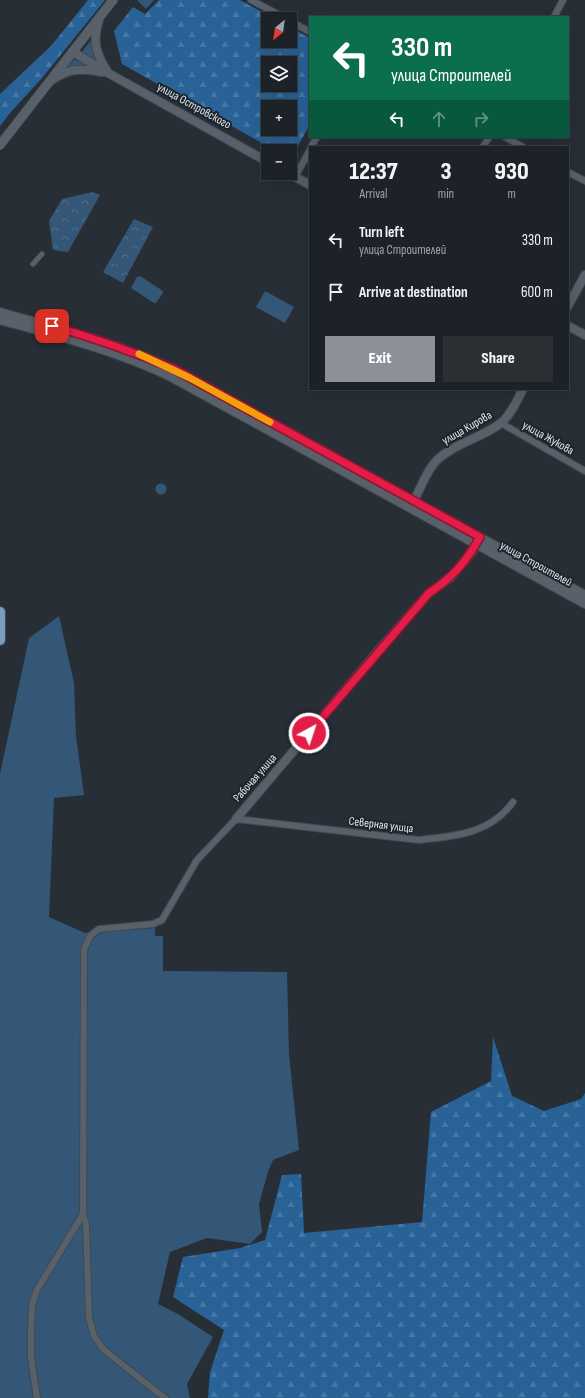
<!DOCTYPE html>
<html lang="en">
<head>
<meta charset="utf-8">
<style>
	body { margin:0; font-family:"Sofia Sans Condensed",sans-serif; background:#2a2f34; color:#f1f3f6; height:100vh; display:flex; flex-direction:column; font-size:15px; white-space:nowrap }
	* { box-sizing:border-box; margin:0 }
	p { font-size:13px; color:#a0a4a8 }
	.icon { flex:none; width:22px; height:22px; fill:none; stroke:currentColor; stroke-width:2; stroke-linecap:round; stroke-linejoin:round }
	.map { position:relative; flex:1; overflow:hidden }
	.details { position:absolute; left:309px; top:146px; width:260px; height:244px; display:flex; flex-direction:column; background:#1d2228; border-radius:0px; box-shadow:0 4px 16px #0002,0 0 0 1px #3b3f45 }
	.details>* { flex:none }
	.banner { position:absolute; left:309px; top:16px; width:260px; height:122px; border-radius:0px; box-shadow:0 4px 16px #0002,0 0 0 1px #3b3f45; background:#0b6e4f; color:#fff; overflow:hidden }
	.needle { width:26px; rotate:209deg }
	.fabs { position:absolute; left:261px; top:12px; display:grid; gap:8px }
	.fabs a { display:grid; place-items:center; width:36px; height:36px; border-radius:0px; background:#1d2228; box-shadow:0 4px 16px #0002,0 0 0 1px #3b3f45; font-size:20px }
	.pin { position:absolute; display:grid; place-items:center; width:34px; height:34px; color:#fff; margin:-17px; border-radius:8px; box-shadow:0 2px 6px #0006 }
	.me { position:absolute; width:44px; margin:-22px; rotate:40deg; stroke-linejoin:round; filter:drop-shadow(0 0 3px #0008) }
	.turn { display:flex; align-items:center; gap:14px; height:84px; padding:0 16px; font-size:18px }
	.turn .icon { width:52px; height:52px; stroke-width:2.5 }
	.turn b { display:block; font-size:28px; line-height:34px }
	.lanes { display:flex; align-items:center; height:38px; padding:0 16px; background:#0003; justify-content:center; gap:20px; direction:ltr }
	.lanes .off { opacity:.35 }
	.eta { display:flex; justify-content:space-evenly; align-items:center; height:68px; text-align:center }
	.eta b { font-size:24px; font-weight:800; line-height:28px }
	.cta { display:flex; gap:8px; margin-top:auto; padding:8px 16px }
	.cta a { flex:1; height:46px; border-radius:0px; background:#8c9099; color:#fff; font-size:16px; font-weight:800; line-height:46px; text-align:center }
	.cta a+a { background:#2a2f34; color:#f1f3f6 }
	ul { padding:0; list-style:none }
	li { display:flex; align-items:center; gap:12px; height:52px; padding:0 16px }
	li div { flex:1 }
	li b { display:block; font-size:15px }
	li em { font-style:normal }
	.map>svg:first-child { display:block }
	.green { fill:#345677 }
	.forest { fill:url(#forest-firs); fill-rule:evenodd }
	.park { fill:url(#park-crowns) }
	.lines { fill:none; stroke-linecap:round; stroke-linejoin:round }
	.pedestrian-casing { stroke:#41494f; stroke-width:6 }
	.minor-casing { stroke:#41494f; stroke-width:8 }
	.tertiary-casing { stroke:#41494f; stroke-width:10 }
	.secondary-casing { stroke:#41494f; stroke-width:10 }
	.primary-casing { stroke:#41494f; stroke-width:12 }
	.pedestrian { stroke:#586069; stroke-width:4.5 }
	.minor { stroke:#586069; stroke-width:6 }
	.tertiary { stroke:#586069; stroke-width:8 }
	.secondary { stroke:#586069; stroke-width:9 }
	.primary { stroke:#789bbf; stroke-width:10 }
	.route-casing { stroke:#92132f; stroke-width:10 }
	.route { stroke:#e11d48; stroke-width:7 }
	.slow { stroke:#f59e0b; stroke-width:7 }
	.labels { text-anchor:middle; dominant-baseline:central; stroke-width:4; stroke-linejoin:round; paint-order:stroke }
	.street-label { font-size:12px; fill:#e1e6ec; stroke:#1d252c }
</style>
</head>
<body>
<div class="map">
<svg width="585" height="1398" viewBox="0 0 585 1398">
	<defs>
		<pattern id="forest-firs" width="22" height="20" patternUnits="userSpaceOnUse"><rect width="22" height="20" fill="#286296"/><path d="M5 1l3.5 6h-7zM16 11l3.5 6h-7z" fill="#4778a5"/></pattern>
		<pattern id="park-crowns" width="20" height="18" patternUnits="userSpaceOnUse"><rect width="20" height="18" fill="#345677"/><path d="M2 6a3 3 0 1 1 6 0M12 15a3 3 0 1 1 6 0" fill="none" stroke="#516e8a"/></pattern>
	</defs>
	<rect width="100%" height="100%" fill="#272e36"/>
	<!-- green -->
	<path class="green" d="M137,0H154L146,9Z
		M92,39L97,62L81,53Z
		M74,59L88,66L65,69Z
		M140,276L163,291V293L156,303H154L131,288L137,277Z
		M265,291L294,307L285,323L256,307Z
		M155.5 489a5.5 5.5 0 1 1 11 0a5.5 5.5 0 1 1-11 0Z
		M59,616L74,683L76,736L84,795L54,798L49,917L85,933L155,928V936H163V971L287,972L289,1054L299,1150L273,1160L268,1172L259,1204L262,1232L250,1244L207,1238L170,1252L158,1304L178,1314L213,1337L187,1384L190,1398H0V774L29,638Z"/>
	<!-- forest -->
	<path class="forest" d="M88,0H105L42,78L10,113L0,126V94L51,46Z
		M159,0H240L275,19H268V41H290V27L310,38V124L291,159L290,151H276L122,64L114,31L133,7L145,14ZM268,63H290V85H268ZM268,107H290V129H268Z
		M493,1037L512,1096L544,1111L581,1099L585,1093V1398H208L210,1372L224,1330L173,1297L183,1257L240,1248L265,1240L282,1175L301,1174L304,1233L422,1222L431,1112L491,1081Z"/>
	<!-- park -->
	<path class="park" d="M92,192L100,195L68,252L53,250L49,221L62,199Z
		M134,219L153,227L123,283L103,272Z"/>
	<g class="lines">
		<defs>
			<path id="pedestrian" d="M33,264L42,254"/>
			<path id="minor" d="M251,0L287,19
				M554,17L563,0
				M290,21L310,32
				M505,137L523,147
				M311,147L317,137
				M483,147L489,137
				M568,172L585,181
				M295,177L310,150
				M501,422L506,426L585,471
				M37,1398L31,1357V1331L32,1305L37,1290L83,1214
				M165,1398L104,1350L94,1336L89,1318L86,1224L83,1214L84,950L90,936L99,929L153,924L162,920L197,860L236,819L419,840C455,836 490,834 513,802"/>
			<path id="tertiary" d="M99,20C92,40 96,54 107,71
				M73,52L108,73L268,162
				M52,80C69,68 82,68 102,72
				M288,173L310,185
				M568,306L585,275
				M0,312C59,329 118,344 174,369L585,595
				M0,320C58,336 117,351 171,377L585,604
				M568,326L585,335
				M411,506C420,491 425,472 437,460C455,443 482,438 501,423C511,415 517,400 523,389
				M236,819L378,651L429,593L450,578L472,552L478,540"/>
			<path id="secondary" d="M0,145L113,0"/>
			<path id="primary" d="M0,612V640"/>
		</defs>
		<!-- pedestrian casing -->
		<use href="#pedestrian" class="pedestrian-casing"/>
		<!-- minor casing -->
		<use href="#minor" class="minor-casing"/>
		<!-- tertiary casing -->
		<use href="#tertiary" class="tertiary-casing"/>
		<!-- secondary casing -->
		<use href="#secondary" class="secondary-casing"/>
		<!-- primary casing -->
		<use href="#primary" class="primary-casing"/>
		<!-- pedestrian -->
		<use href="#pedestrian" class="pedestrian"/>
		<!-- minor -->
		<use href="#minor" class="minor"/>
		<!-- tertiary -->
		<use href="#tertiary" class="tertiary"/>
		<!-- secondary -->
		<use href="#secondary" class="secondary"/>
		<!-- primary -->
		<use href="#primary" class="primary"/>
	</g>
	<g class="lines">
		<defs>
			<path id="route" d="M52,326C94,338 134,352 174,369L480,537C466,562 453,577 429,593L309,733"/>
		</defs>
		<!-- route casing -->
		<use href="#route" class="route-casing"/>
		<!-- route -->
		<use href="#route" class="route"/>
		<!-- slow -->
		<path class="slow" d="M139,354L190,378L270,422"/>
	</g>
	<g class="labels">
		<!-- street labels -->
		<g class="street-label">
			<text transform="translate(194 106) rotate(29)">улица Островского</text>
			<text transform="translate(467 428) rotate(-30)">улица Кирова</text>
			<text transform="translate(548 438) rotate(29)">улица Жукова</text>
			<text transform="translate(536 564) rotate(29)">улица Строителей</text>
			<text transform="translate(255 778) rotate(-49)">Рабочая улица</text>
			<text transform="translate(381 825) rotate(7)">Северная улица</text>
		</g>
	</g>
</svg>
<div class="fabs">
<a><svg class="needle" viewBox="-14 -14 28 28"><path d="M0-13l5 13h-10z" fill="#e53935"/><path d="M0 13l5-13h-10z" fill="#a0a4a8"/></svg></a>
<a><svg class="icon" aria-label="layers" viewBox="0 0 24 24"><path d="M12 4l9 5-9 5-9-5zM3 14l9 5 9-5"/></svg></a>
<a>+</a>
<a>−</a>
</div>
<div class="pin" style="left:52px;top:326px;background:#d93025"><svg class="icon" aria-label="arrive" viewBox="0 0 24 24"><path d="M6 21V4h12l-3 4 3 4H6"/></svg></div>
<svg class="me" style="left:309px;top:733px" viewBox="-20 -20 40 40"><circle r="17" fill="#e11d48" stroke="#fff" stroke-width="3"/><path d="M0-11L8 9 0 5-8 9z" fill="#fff"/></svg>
<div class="banner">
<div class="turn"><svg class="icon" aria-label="left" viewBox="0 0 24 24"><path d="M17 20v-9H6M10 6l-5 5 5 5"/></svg><div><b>330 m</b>улица Строителей</div></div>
<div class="lanes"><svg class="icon" aria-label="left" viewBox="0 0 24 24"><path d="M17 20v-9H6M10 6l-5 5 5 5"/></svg><svg class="icon off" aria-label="ahead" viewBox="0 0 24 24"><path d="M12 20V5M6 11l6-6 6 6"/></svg><svg class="icon off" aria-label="right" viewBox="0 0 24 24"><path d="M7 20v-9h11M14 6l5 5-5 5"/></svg></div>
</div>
<section class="details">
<div class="eta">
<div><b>12:37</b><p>Arrival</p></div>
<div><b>3</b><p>min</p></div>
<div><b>930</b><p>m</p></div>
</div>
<ul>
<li><svg class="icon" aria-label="left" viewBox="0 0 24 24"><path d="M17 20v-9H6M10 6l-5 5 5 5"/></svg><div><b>Turn left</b><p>улица Строителей</p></div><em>330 m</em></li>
<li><svg class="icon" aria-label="arrive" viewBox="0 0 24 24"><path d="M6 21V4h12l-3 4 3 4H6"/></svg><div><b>Arrive at destination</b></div><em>600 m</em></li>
</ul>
<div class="cta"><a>Exit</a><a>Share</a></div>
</section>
</div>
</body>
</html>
